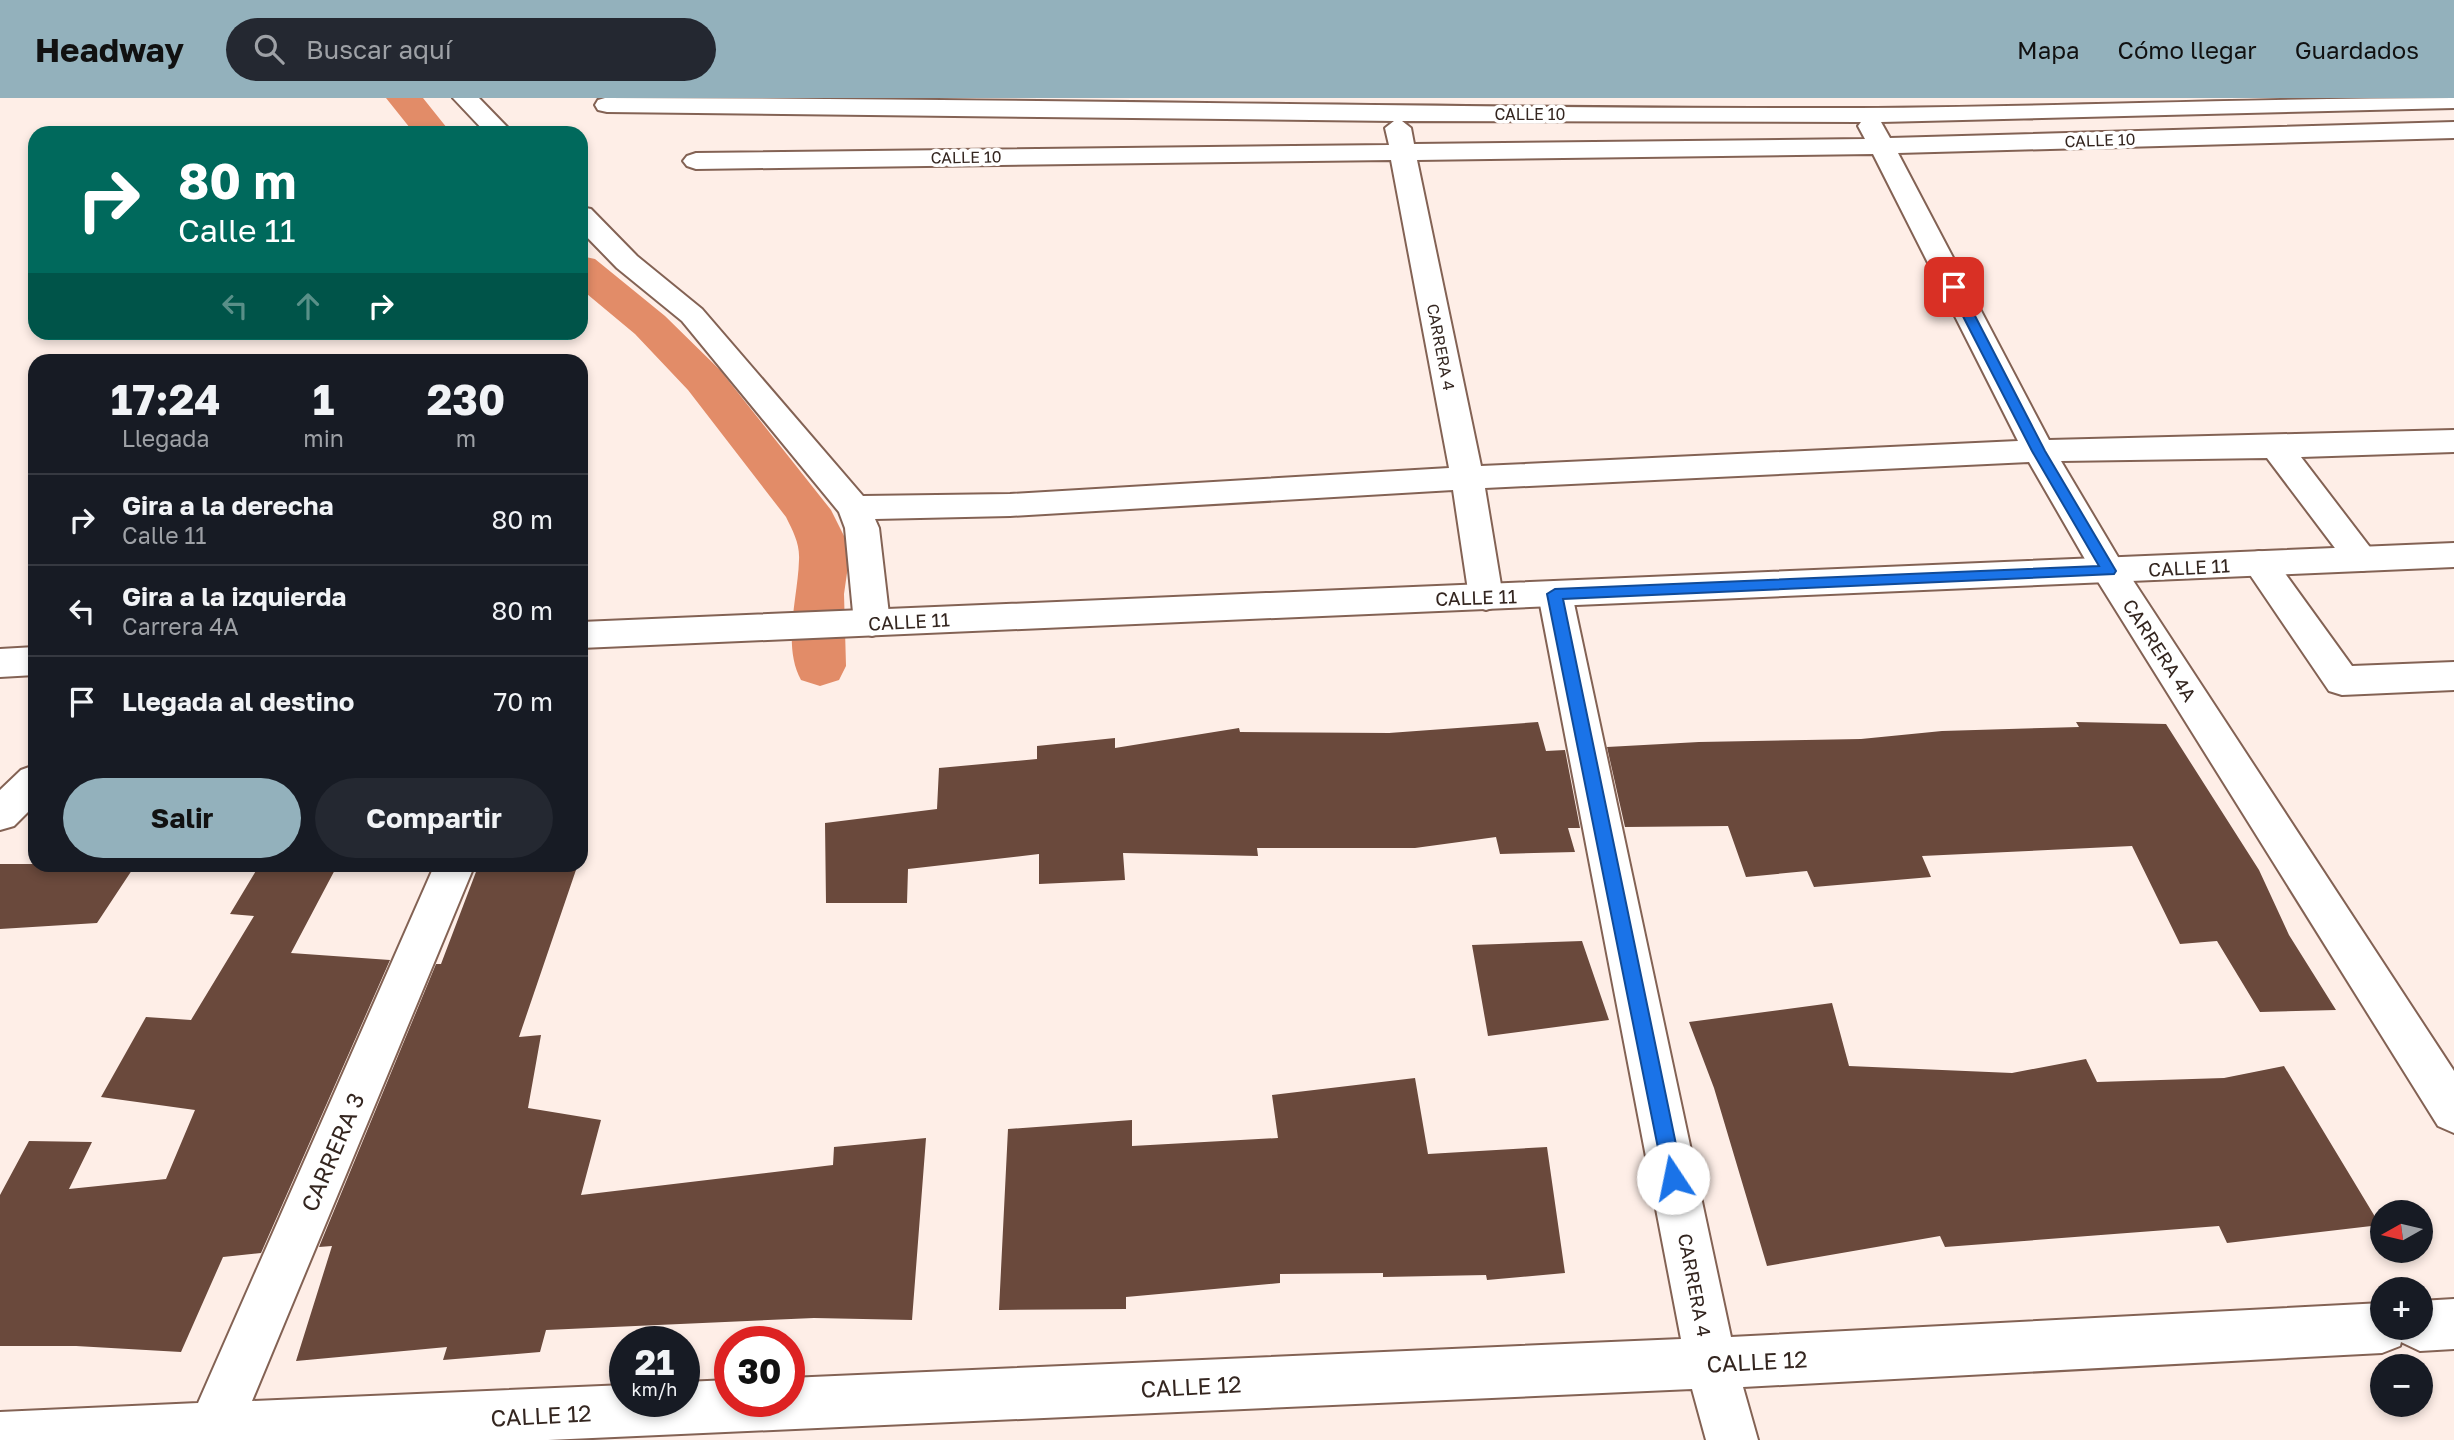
<!DOCTYPE html>
<html lang="es">
<head>
<meta charset="utf-8">
<style>
	body { margin:0; font-family:"Golos Text",sans-serif; background:#242831; color:#f1f3f6; height:100vh; display:flex; flex-direction:column; font-size:26px; white-space:nowrap }
	* { box-sizing:border-box; margin:0 }
	p { font-size:23px; color:#9ea1a6 }
	.icon { flex:none; width:38px; height:38px; fill:none; stroke:currentColor; stroke-width:2; stroke-linecap:round; stroke-linejoin:round }
	.map { position:relative; flex:1; overflow:hidden }
	.sheet { position:absolute; left:28px; top:256px; width:560px; height:518px; display:flex; flex-direction:column; background:#171b24; border-radius:21px; box-shadow:0 4px 10px #0003 }
	.sheet>* { flex:none }
	.top-card { position:absolute; left:28px; top:28px; width:560px; height:214px; border-radius:21px; box-shadow:0 4px 10px #0003; background:#00695c; color:#fff; overflow:hidden }
	.needle { width:46px; rotate:262deg }
	.buttons { position:absolute; left:2370px; top:1102px; display:grid; gap:14px }
	.buttons a { display:grid; place-items:center; width:63px; height:63px; border-radius:50%; background:#171b24; box-shadow:0 4px 10px #0003; font-size:35px }
	.speed { position:absolute; left:609px; top:1228px; display:flex; gap:14px; font-size:35px; font-weight:700; text-align:center }
	.speed>* { display:grid; place-content:center; width:91px; height:91px; border-radius:50%; background:#171b24; box-shadow:0 4px 10px #0003; line-height:1 }
	.speed small { font-size:18px; font-weight:400 }
	.speed .limit { border:10px solid #d22; background:#fff; color:#111 }
	.pin { position:absolute; display:grid; place-items:center; width:60px; height:60px; color:#fff; margin:-30px; border-radius:14px; box-shadow:0 4px 10px #0006 }
	.me { position:absolute; width:77px; margin:-38px; rotate:349deg; stroke-linejoin:round; filter:drop-shadow(0 0 5px #0008) }
	.turn { display:flex; align-items:center; gap:24px; height:147px; padding:0 35px; font-size:32px }
	.turn .icon { width:91px; height:91px; stroke-width:2.5 }
	.turn b { display:block; font-size:49px; line-height:60px }
	.lanes { display:flex; align-items:center; height:66px; padding:0 35px; background:#0003; justify-content:center; gap:35px; direction:ltr }
	.lanes .off { opacity:.35 }
	.eta { display:flex; justify-content:space-evenly; align-items:center; height:119px; text-align:center }
	.eta b { font-size:42px; font-weight:700; line-height:49px }
	.primary-button { display:flex; gap:14px; margin-top:auto; padding:14px 35px }
	.primary-button a { flex:1; height:80px; border-radius:42px; background:#93b1bc; color:#111; font-size:28px; font-weight:700; line-height:80px; text-align:center }
	.primary-button a+a { background:#242831; color:#f1f3f6 }
	ul { padding:0; list-style:none }
	li { display:flex; align-items:center; gap:21px; height:91px; padding:0 35px; border-top:2px solid #363941 }
	li div { flex:1 }
	li b { display:block; font-size:26px }
	li em { font-style:normal }
	header { display:flex; align-items:center; gap:42px; box-sizing:border-box; height:98px; padding:0 35px; background:#93b1bc; color:#111 }
	header strong { font-size:33px }
	nav { display:flex; gap:38px; margin-inline-start:auto; font-size:24px }
	.search { width:490px; height:63px; background:#242831; display:flex; align-items:center; gap:18px; box-sizing:border-box; padding:0 24px; border-radius:38px; color:#9ea1a6; font-size:26px }
	.map>svg:first-child { display:block }
	.lines { fill:none; stroke-linecap:round; stroke-linejoin:round }
	.canal { fill:#e28c68; fill-rule:evenodd }
	.building { fill:#6a493c }
	.minor-casing { stroke:#836254; stroke-width:4 }
	.major-casing { stroke:#836254; stroke-width:4 }
	.minor { fill:#fff; fill-rule:evenodd }
	.major { fill:#fff; fill-rule:evenodd }
	.route { fill:#1a73e8; stroke:#114b97; stroke-width:2 }
	.labels { text-anchor:middle; dominant-baseline:central; stroke-width:7; stroke-linejoin:round; paint-order:stroke }
	.far-street-label { font-size:16px; fill:#342620; stroke:#fff }
	.street-label { font-size:19px; fill:#342620; stroke:#fff }
	.near-street-label { font-size:23px; fill:#342620; stroke:#fff }
</style>
</head>
<body>
<header>
<strong>Headway</strong>
<div class="search"><svg class="icon" aria-label="search" viewBox="0 0 24 24"><circle cx="10" cy="10" r="6"/><path d="M15 15l6 6"/></svg>Buscar aquí</div>
<nav><a>Mapa</a><a>Cómo llegar</a><a>Guardados</a></nav>
</header>
<div class="map">
<svg width="2454" height="1342" viewBox="0 0 2454 1342">
	<rect width="100%" height="100%" fill="#feeee7"/>
	<g class="lines">
		<!-- canal -->
		<path class="canal" d="M386,0H423L451,35H414Z
			M581,158L595,161L665,218L720,272L831,412L845,440L849,461L844,496L846,568L839,582L820,588L801,582C782,547 798,500 799,462C800,446 793,433 786,419L688,292L635,236L581,191Z"/>
	</g>
	<!-- building -->
	<path class="building" d="M1538,624L1546,653L1565,652L1580,730H1568L1575,754L1500,756L1496,739L1415,750H1257L1258,758L1123,755L1125,782L1039,786V756L908,771L907,805H826L825,725L937,711L939,670L1037,661V648L1115,640V650L1239,630L1240,634L1389,635Z
		M2076,624L2166,626L2259,772L2289,837L2336,912L2260,914L2217,843L2180,846L2132,748L1922,758L1931,779L1814,789L1807,773L1746,779L1728,728L1625,729L1607,649L1699,644L1861,641L1942,633L2079,629Z
		M0,766H136L97,825L0,831Z
		M260,766H338L291,855L390,862L261,1155L223,1159L181,1254L76,1248H0V1097L29,1043L92,1044L69,1091L166,1081L195,1012L101,999L146,919L191,922L254,818L230,816Z
		M479,766H578L519,939L541,937L528,1010L601,1022L581,1097L833,1067L834,1049L926,1040L912,1222L814,1220L546,1232L540,1254L443,1262L447,1249L296,1263L332,1148L319,1149L436,866H441Z
		M1582,843L1609,922L1488,938L1472,847Z
		M1832,905L1849,968L2012,975L2086,961L2097,984L2224,980L2284,968L2380,1127L2227,1145L2219,1128L1945,1149L1940,1138L1767,1168L1714,990L1689,924Z
		M1415,980L1428,1056L1547,1049L1565,1175L1487,1182L1486,1177L1383,1179V1175L1280,1176V1185L1126,1199V1211L999,1212L1008,1031L1132,1022V1048L1278,1040L1272,997Z"/>
	<g class="lines">
		<defs>
			<path id="minor" d="M453,0H479L513,35H486Z
				M605,0C1024,0 1441,11 1860,10C2058,9 2256,0 2454,0V10L1881,24L1890,40L2454,24V40L1898,55L2049,342L2454,332V354L2301,359L2379,461L2374,470L2362,473L2350,470L2267,360L2061,363L2121,464L2454,973V1035L2438,1028L2097,482L2029,364L1485,390L1503,499L1498,508L1486,512L1474,508L1469,499L1453,392L1010,418L875,421L879,430L890,525L885,534L872,538L859,534L854,525L845,430L839,414L682,223L617,170L581,133V109L591,111L637,158L702,211L863,398L1010,396L1449,370L1391,62L696,71L687,68L683,63L687,58L696,55L1389,47L1385,30L1394,23L607,14L598,12L595,7L598,2ZM1402,23L1861,24L1858,28L1865,41L1414,46L1411,30ZM1873,56L2018,343L1481,368L1417,62Z
				M2259,453L2271,456L2352,568L2454,564V592L2342,597L2329,593L2242,465L2247,456Z
				M1555,483L1567,487L1572,496L1731,1239L2382,1205V1230H2420V1203L2454,1201V1251L2420,1253L2401,1244L2400,1248L2382,1255L1743,1289L1758,1342H1706L1692,1291L548,1342H0V1314L198,1305L435,766H475L252,1303L625,1287V1304H684V1284L730,1282V1304H789V1280L1681,1241L1538,496L1543,487Z
				M35,667V707L14,728L0,732V692L21,672Z"/>
			<path id="major" d="M2454,445V469L581,550V524Z
				M35,549V577L0,579V551Z"/>
		</defs>
		<!-- minor casing -->
		<use href="#minor" class="minor-casing"/>
		<!-- major casing -->
		<use href="#major" class="major-casing"/>
		<!-- minor -->
		<use href="#minor" class="minor"/>
		<!-- major -->
		<use href="#major" class="major"/>
	</g>
	<!-- route -->
	<path class="route" d="M1954,185L1960,189L2045,353L2116,473L2114,476L1563,501L1683,1080L1680,1086L1673,1089L1666,1086L1664,1080L1547,496L1555,491L2099,468L2032,353L1948,189Z"/>
	<g class="labels">
		<!-- far-street labels -->
		<g class="far-street-label">
			<text x="1530" y="16">CALLE 10</text>
			<text transform="translate(2100 42) rotate(-2)">CALLE 10</text>
			<text transform="translate(966 59) rotate(-1)">CALLE 10</text>
			<text transform="translate(1441 249) rotate(79)">CARRERA 4</text>
		</g>
		<!-- street labels -->
		<g class="street-label">
			<text transform="translate(2189 469) rotate(-3)">CALLE 11</text>
			<text transform="translate(1476 499) rotate(-2)">CALLE 11</text>
			<text transform="translate(909 523) rotate(-3)">CALLE 11</text>
			<text transform="translate(2160 552) rotate(57)">CARRERA 4A</text>
			<text transform="translate(1695 1187) rotate(79)">CARRERA 4</text>
		</g>
		<!-- near-street labels -->
		<g class="near-street-label">
			<text transform="translate(332 1054) rotate(-67)">CARRERA 3</text>
			<text transform="translate(1757 1263) rotate(-3)">CALLE 12</text>
			<text transform="translate(1191 1288) rotate(-3)">CALLE 12</text>
			<text transform="translate(541 1317) rotate(-3)">CALLE 12</text>
		</g>
	</g>
</svg>
<div class="buttons">
<a><svg class="needle" viewBox="-14 -14 28 28"><path d="M0-13l5 13h-10z" fill="#e53935"/><path d="M0 13l5-13h-10z" fill="#9ea1a6"/></svg></a>
<a>+</a>
<a>−</a>
</div>
<div class="speed"><div>21<small>km/h</small></div><div class="limit">30</div></div>
<div class="pin" style="left:1954px;top:189px;background:#d93025"><svg class="icon" aria-label="arrive" viewBox="0 0 24 24"><path d="M6 21V4h12l-3 4 3 4H6"/></svg></div>
<svg class="me" style="left:1673px;top:1080px" viewBox="-20 -20 40 40"><circle r="19" fill="#fff"/><path d="M0-13L10 11 0 6-10 11z" fill="#1a73e8"/></svg>
<div class="top-card">
<div class="turn"><svg class="icon" aria-label="right" viewBox="0 0 24 24"><path d="M7 20v-9h11M14 6l5 5-5 5"/></svg><div><b>80 m</b>Calle 11</div></div>
<div class="lanes"><svg class="icon off" aria-label="left" viewBox="0 0 24 24"><path d="M17 20v-9H6M10 6l-5 5 5 5"/></svg><svg class="icon off" aria-label="ahead" viewBox="0 0 24 24"><path d="M12 20V5M6 11l6-6 6 6"/></svg><svg class="icon" aria-label="right" viewBox="0 0 24 24"><path d="M7 20v-9h11M14 6l5 5-5 5"/></svg></div>
</div>
<section class="sheet">
<div class="eta">
<div><b>17:24</b><p>Llegada</p></div>
<div><b>1</b><p>min</p></div>
<div><b>230</b><p>m</p></div>
</div>
<ul>
<li><svg class="icon" aria-label="right" viewBox="0 0 24 24"><path d="M7 20v-9h11M14 6l5 5-5 5"/></svg><div><b>Gira a la derecha</b><p>Calle 11</p></div><em>80 m</em></li>
<li><svg class="icon" aria-label="left" viewBox="0 0 24 24"><path d="M17 20v-9H6M10 6l-5 5 5 5"/></svg><div><b>Gira a la izquierda</b><p>Carrera 4A</p></div><em>80 m</em></li>
<li><svg class="icon" aria-label="arrive" viewBox="0 0 24 24"><path d="M6 21V4h12l-3 4 3 4H6"/></svg><div><b>Llegada al destino</b></div><em>70 m</em></li>
</ul>
<div class="primary-button"><a>Salir</a><a>Compartir</a></div>
</section>
</div>
</body>
</html>
